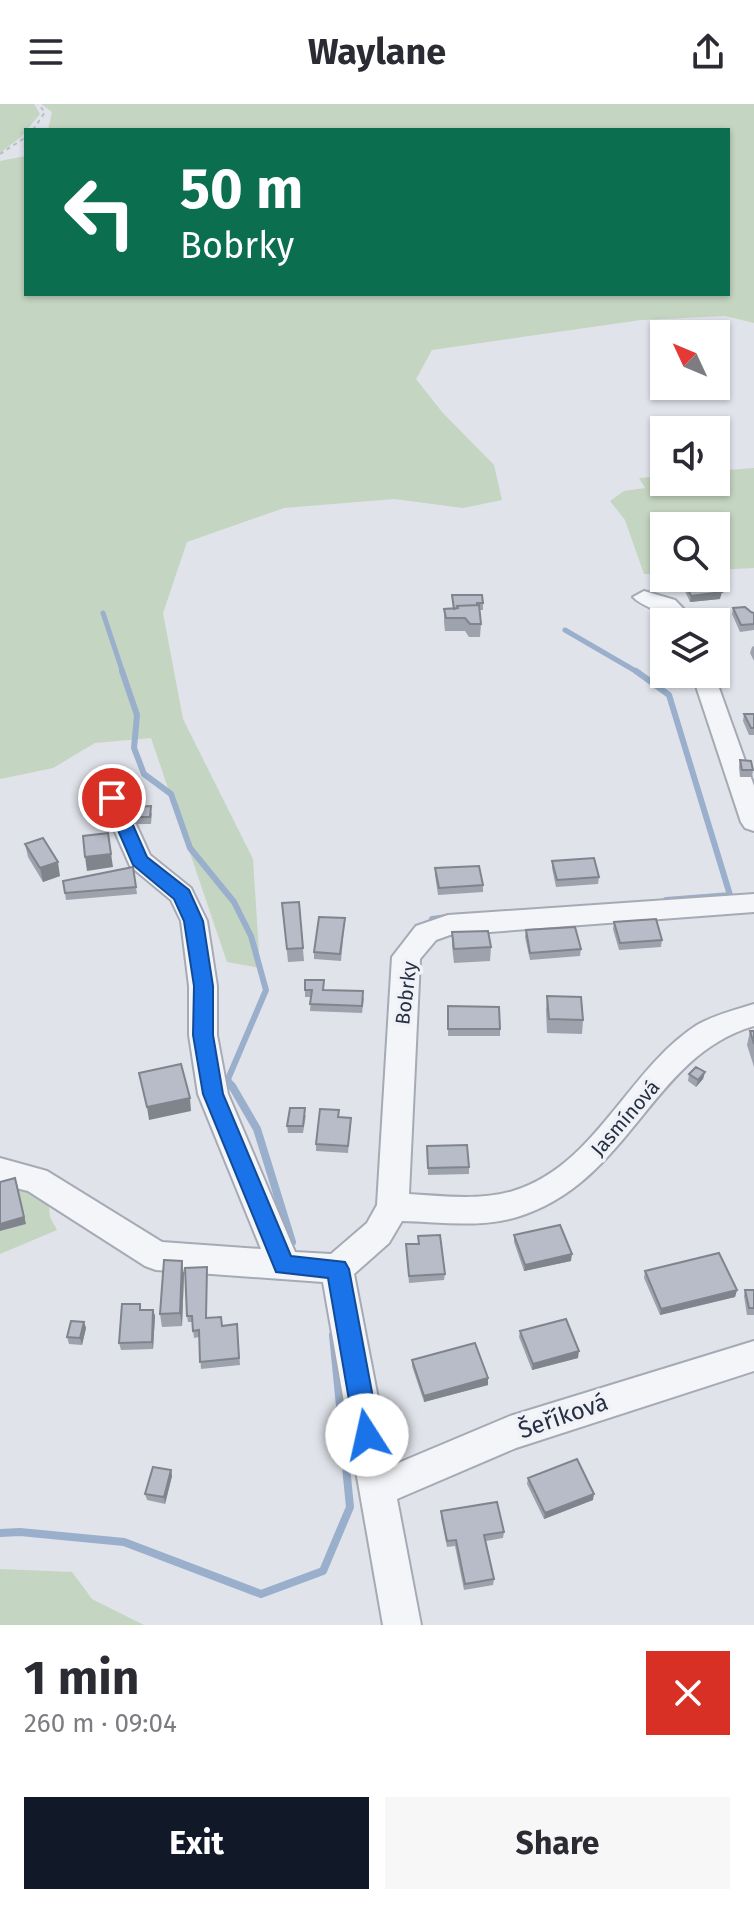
<!DOCTYPE html>
<html lang="en">
<head>
<meta charset="utf-8">
<style>
	body { margin:0; font-family:"Fira Sans",sans-serif; background:#f7f7f7; color:#2b2b33; height:100vh; display:flex; flex-direction:column; font-size:30px; white-space:nowrap }
	* { box-sizing:border-box; margin:0 }
	p { font-size:26px; color:#7c7c81 }
	.icon { flex:none; width:44px; height:44px; fill:none; stroke:currentColor; stroke-width:2; stroke-linecap:round; stroke-linejoin:round }
	.map { position:relative; height:1521px; overflow:hidden }
	.sheet { display:flex; flex-direction:column; background:#fff; flex:1 }
	.sheet>* { flex:none }
	.guide { position:absolute; left:24px; top:24px; width:706px; height:168px; border-radius:0px; box-shadow:0 2px 6px #0004; background:#0b6e4f; color:#fff; overflow:hidden }
	.needle { width:52px; rotate:314deg }
	.buttons { position:absolute; left:650px; top:216px; display:grid; gap:16px }
	.buttons a { display:grid; place-items:center; width:80px; height:80px; border-radius:0px; background:#fff; box-shadow:0 2px 6px #0004; font-size:40px }
	.pin { position:absolute; display:grid; place-items:center; width:68px; height:68px; color:#fff; margin:-34px; border:4px solid #fff; border-radius:50%; box-shadow:0 2px 8px #0007 }
	.me { position:absolute; width:88px; margin:-44px; rotate:350deg; stroke-linejoin:round; filter:drop-shadow(0 0 6px #0008) }
	.turn { display:flex; align-items:center; gap:28px; height:168px; padding:0 24px; font-size:36px }
	.turn .icon { width:104px; height:104px; stroke-width:2.5 }
	.turn b { display:block; font-size:56px; line-height:68px }
	.round { display:grid; place-items:center; flex:none; width:84px; height:84px; border-radius:0px; background:#f7f7f7 }
	.overview { display:flex; align-items:center; justify-content:space-between; height:136px; padding:0 24px }
	h1 { font-size:48px; font-weight:700; line-height:60px }
	.primary-button { display:flex; gap:16px; margin-top:auto; padding:16px 24px }
	.primary-button a { flex:1; height:92px; border-radius:0px; background:#111827; color:#fff; font-size:32px; font-weight:700; line-height:92px; text-align:center }
	.primary-button a+a { background:#f7f7f7; color:#2b2b33 }
	header { display:flex; justify-content:space-between; align-items:center; height:104px; padding:0 24px; background:#fff; font-size:36px; font-weight:700 }
	.map>svg:first-child { display:block }
	.green { fill:#c4d5c1 }
	.lines { fill:none; stroke-linecap:round; stroke-linejoin:round }
	.stream-far2 { stroke:#99afcc; stroke-width:5 }
	.stream-far1 { stroke:#99afcc; stroke-width:6 }
	.stream { stroke:#99afcc; stroke-width:8 }
	.minor-casing { stroke:#a5aab5; stroke-width:4 }
	.path { stroke:#babec5; stroke-width:2; stroke-dasharray:4 4; stroke-linecap:butt }
	.minor { fill:#f3f5f8; fill-rule:evenodd }
	.wall { fill:#9da2ac }
	.shaded-wall { fill:#80848c }
	.building { fill:#b7bcc8; stroke:#80848c; stroke-width:2 }
	.route { fill:#1a73e8; stroke:#114b97; stroke-width:2 }
	.labels { text-anchor:middle; dominant-baseline:central; stroke-width:7; stroke-linejoin:round; paint-order:stroke }
	.street-label { font-size:20px; fill:#273043; stroke:#f0f2f7 }
	.near-street-label { font-size:24px; fill:#273043; stroke:#f0f2f7 }
</style>
</head>
<body>
<header><svg class="icon" aria-label="menu" viewBox="0 0 24 24"><path d="M4 6h16M4 12h16M4 18h16"/></svg>Waylane<svg class="icon" aria-label="share" viewBox="0 0 24 24"><path d="M12 15V3M7 8l5-5 5 5M5 13v7h14v-7"/></svg></header>
<div class="map">
<svg width="754" height="1521" viewBox="0 0 754 1521">
	<rect width="100%" height="100%" fill="#e0e3ea"/>
	<!-- green -->
	<path class="green" d="M0,0H34L40,10L21,33L0,49Z
		M41,0H754V219L725,212L641,216L432,246L416,275L442,308L494,361L502,396L463,404L394,395L284,404L187,438L163,509L183,615L253,755L260,864L227,858L151,634L95,639L53,664L0,675V57L26,52V190H728V26H48L52,8Z
		M754,364V464L716,466V422H664V470H644L625,416L610,397L624,387L645,384L639,374L664,372V378H716V367Z
		M0,1075L48,1092L50,1113L57,1126L0,1150Z
		M0,1465L72,1468L92,1495L144,1521H0Z"/>
	<g class="lines">
		<!-- stream-far2 -->
		<path class="stream-far2" d="M103,509L123,569
			M565,526L639,569"/>
		<!-- stream-far1 -->
		<path class="stream-far1" d="M122,567L137,611L134,644L144,670L171,690L190,744L234,798L251,832L266,886L228,975L233,984
			M636,567L669,591L730,791L666,796
			M432,815L447,813"/>
		<!-- stream -->
		<path class="stream" d="M232,982L257,1025L292,1138
			M0,1429L20,1428L124,1438L261,1490L323,1467L350,1403L333,1231"/>
		<defs>
			<path id="minor" d="M644,487L675,496L696,518H672C659,505 641,502 633,493Z
				M692,570H714L754,682V727L745,724L741,718Z
				M112,686L121,688L124,694L150,751L191,784L207,817L217,882V931L228,990L295,1148L331,1150L367,1119L377,1101L392,853L416,822L448,811L754,790V808L450,831L436,836L420,855L409,1090C443,1092 480,1097 513,1087C596,1062 627,966 697,921C714,911 735,906 754,900V922C650,952 631,1078 517,1113C480,1124 440,1118 402,1117L389,1139L354,1170L391,1362L510,1312L754,1237V1267L516,1344L397,1395L421,1521H383L323,1178L156,1166L145,1162L28,1087L0,1080V1054L47,1067L162,1138L261,1145L198,990L189,931V882L181,817L171,796L130,762L100,694L103,688Z"/>
		</defs>
		<!-- minor casing -->
		<use href="#minor" class="minor-casing"/>
		<!-- path -->
		<path class="path" d="M33,26L45,8L38,0
			M0,50L26,33"/>
		<!-- minor -->
		<use href="#minor" class="minor"/>
	</g>
	<!-- wall -->
	<path class="wall" d="M684,476L720,495L690,498L683,483Z
		M452,491L483,499V506H479L481,520L480,533H469L465,527H445L444,518V505H453Z
		M733,504L754,509V526L740,528L732,510Z
		M754,542V557L750,549L752,543Z
		M744,610H754V631H749L743,617Z
		M740,656L753,666L752,673H740L739,663Z
		M152,709L151,720H134L133,713Z
		M25,740L60,772L43,778L28,753Z
		M552,757L599,773L598,780L556,783L552,764Z
		M133,763L137,790L66,796L63,777Z
		M435,764L483,781V788L438,791L435,771Z
		M299,798L304,857L288,858L282,799Z
		M345,814L341,857L314,855V848Z
		M614,818L662,836L661,843L619,846L613,825Z
		M526,826L581,845L580,852L530,856L525,833Z
		M452,828L491,843L490,857L454,859L452,842Z
		M305,886H324L364,894L362,909L310,907L311,893H305Z
		M547,892L583,916L582,930L547,929L546,906Z
		M448,902L500,925V932H448Z
		M750,927H754V963L747,941Z
		M705,968L703,975L696,983L688,977L689,970Z
		M306,1011L303,1029H288L287,1022Z
		M339,1013L351,1014L348,1049L316,1047V1040Z
		M427,1042L469,1063V1070L428,1071Z
		M514,1131L571,1157L524,1167L514,1138Z
		M418,1132L445,1170L444,1176L409,1179L406,1140H418Z
		M207,1163V1214L222,1222L237,1220L240,1261L201,1265L199,1233L194,1234L192,1218H188L187,1212Z
		M645,1167L737,1186L735,1193L660,1211L644,1174Z
		M184,1170L182,1222L162,1223L160,1210Z
		M745,1186H754V1211H747L744,1192Z
		M142,1206H153L155,1212L153,1245L121,1246L119,1239Z
		M84,1218L86,1224L82,1241L69,1240L67,1233Z
		M520,1227L578,1254L532,1266L519,1233Z
		M412,1256L488,1281L424,1298L412,1262Z
		M171,1366L172,1372L165,1400L147,1396L145,1390Z
		M528,1374L593,1396L544,1415L527,1380Z
		M441,1407L504,1428L503,1434L486,1437L494,1475L493,1481L464,1486L455,1442L447,1443L441,1413Z"/>
	<!-- shaded-wall -->
	<path class="shaded-wall" d="M722,488L720,495L690,498L691,492Z
		M108,729L113,763L87,767L85,753Z
		M58,758L60,772L43,778L40,764Z
		M705,968L703,975L696,983L698,976Z
		M190,994L191,1007L149,1016L147,1003Z
		M17,1080L26,1120L0,1127V1120Z
		M572,1150L571,1157L524,1167L525,1161Z
		M182,1157L184,1170L182,1222L180,1209Z
		M737,1186L735,1193L660,1211L661,1205Z
		M153,1206L155,1212L153,1245L152,1238Z
		M84,1218L86,1224L82,1241L80,1234Z
		M579,1247L578,1254L532,1266L533,1260Z
		M488,1274V1281L424,1298V1292Z
		M171,1366L172,1372L165,1400L164,1393Z
		M594,1390L593,1396L544,1415L545,1409Z"/>
	<!-- building -->
	<path class="building" d="M706,474H715L722,488L691,492L684,476Z
		M452,491H482L483,499H477V501L457,502L458,504L454,505Z
		M479,501L481,520H470L465,514H446L444,505L458,504L457,502Z
		M745,503L751,508L754,509V520L741,521L733,504Z
		M744,610H754V624H751Z
		M740,656L751,657L753,666H742Z
		M151,702L150,713H133L134,703Z
		M108,729L111,750L85,753L83,732Z
		M43,734L58,758L40,764L25,740Z
		M594,754L599,773L557,776L552,757Z
		M479,762L483,781L439,784L435,764Z
		M133,763L136,783L65,789L63,777Z
		M299,798L303,844L287,845L282,799Z
		M319,813L345,814L340,850L314,848Z
		M656,815L662,836L620,839L614,818Z
		M575,823L581,845L530,849L526,826Z
		M488,827L491,843L454,845L452,828Z
		M305,876H324L323,886L363,887L362,902L310,900L312,886H305Z
		M547,892L581,893L583,916L549,915Z
		M448,902L499,903L500,925H448Z
		M750,927H754V940Z
		M181,960L190,994L147,1003L139,969Z
		M696,963L705,968L698,976L689,970Z
		M290,1004H305L303,1022H287Z
		M320,1005L339,1006L338,1013L351,1014L348,1042L316,1040Z
		M467,1041L469,1063L428,1064L427,1042Z
		M15,1074L24,1113L0,1120V1078Z
		M560,1121L572,1150L525,1161L514,1131Z
		M440,1131L445,1170L409,1172L406,1140H419L418,1132Z
		M719,1149L737,1186L661,1205L645,1167Z
		M164,1156L182,1157L180,1209L160,1210Z
		M207,1163L206,1214L221,1213L222,1222L237,1220L239,1254L200,1258L199,1226L193,1227L192,1212H187L185,1164Z
		M745,1186H754V1204H749Z
		M122,1200H140V1206H153L152,1238L119,1239Z
		M566,1215L579,1247L533,1260L520,1227Z
		M71,1217L84,1218L80,1234L67,1233Z
		M475,1239L488,1274L424,1292L412,1256Z
		M577,1355L594,1390L545,1409L528,1374Z
		M153,1363L171,1366L164,1393L145,1390Z
		M497,1398L504,1428L484,1431L494,1475L465,1480L456,1436L447,1437L441,1407Z"/>
	<!-- route -->
	<path class="route" d="M112,688L121,694L147,753L189,786L203,817L213,882V931L223,990L291,1152L345,1158L349,1165L380,1331L376,1339L367,1342L359,1339L355,1331L328,1174L276,1168L203,990L193,931L194,882L184,817L174,795L133,761L104,694Z"/>
	<g class="labels">
		<!-- street labels -->
		<g class="street-label">
			<text transform="translate(406 889) rotate(-83)">Bobrky</text>
			<text transform="translate(625 1014) rotate(-49)">Jasmínová</text>
		</g>
		<!-- near-street labels -->
		<g class="near-street-label">
			<text transform="translate(563 1312) rotate(-19)">Šeříková</text>
		</g>
	</g>
</svg>
<div class="buttons">
<a><svg class="needle" viewBox="-14 -14 28 28"><path d="M0-13l5 13h-10z" fill="#e53935"/><path d="M0 13l5-13h-10z" fill="#7c7c81"/></svg></a>
<a><svg class="icon" aria-label="sound" viewBox="0 0 24 24"><path d="M4 9h4l5-4v14l-5-4H4zM17 9q2 3 0 6"/></svg></a>
<a><svg class="icon" aria-label="search" viewBox="0 0 24 24"><circle cx="10" cy="10" r="6"/><path d="M15 15l6 6"/></svg></a>
<a><svg class="icon" aria-label="layers" viewBox="0 0 24 24"><path d="M12 4l9 5-9 5-9-5zM3 14l9 5 9-5"/></svg></a>
</div>
<div class="pin" style="left:112px;top:694px;background:#d93025"><svg class="icon" aria-label="arrive" viewBox="0 0 24 24"><path d="M6 21V4h12l-3 4 3 4H6"/></svg></div>
<svg class="me" style="left:367px;top:1331px" viewBox="-20 -20 40 40"><circle r="19" fill="#fff"/><path d="M0-13L10 11 0 6-10 11z" fill="#1a73e8"/></svg>
<div class="guide">
<div class="turn"><svg class="icon" aria-label="left" viewBox="0 0 24 24"><path d="M17 20v-9H6M10 6l-5 5 5 5"/></svg><div><b>50 m</b>Bobrky</div></div>
</div>
</div>
<section class="sheet">
<div class="overview"><div><h1>1 min</h1><p>260 m · 09:04</p></div><a class="round" style="background:#d93025;color:#fff"><svg class="icon" aria-label="close" viewBox="0 0 24 24"><path d="M6 6l12 12M18 6L6 18"/></svg></a></div>
<div class="primary-button"><a>Exit</a><a>Share</a></div>
</section>
</body>
</html>
